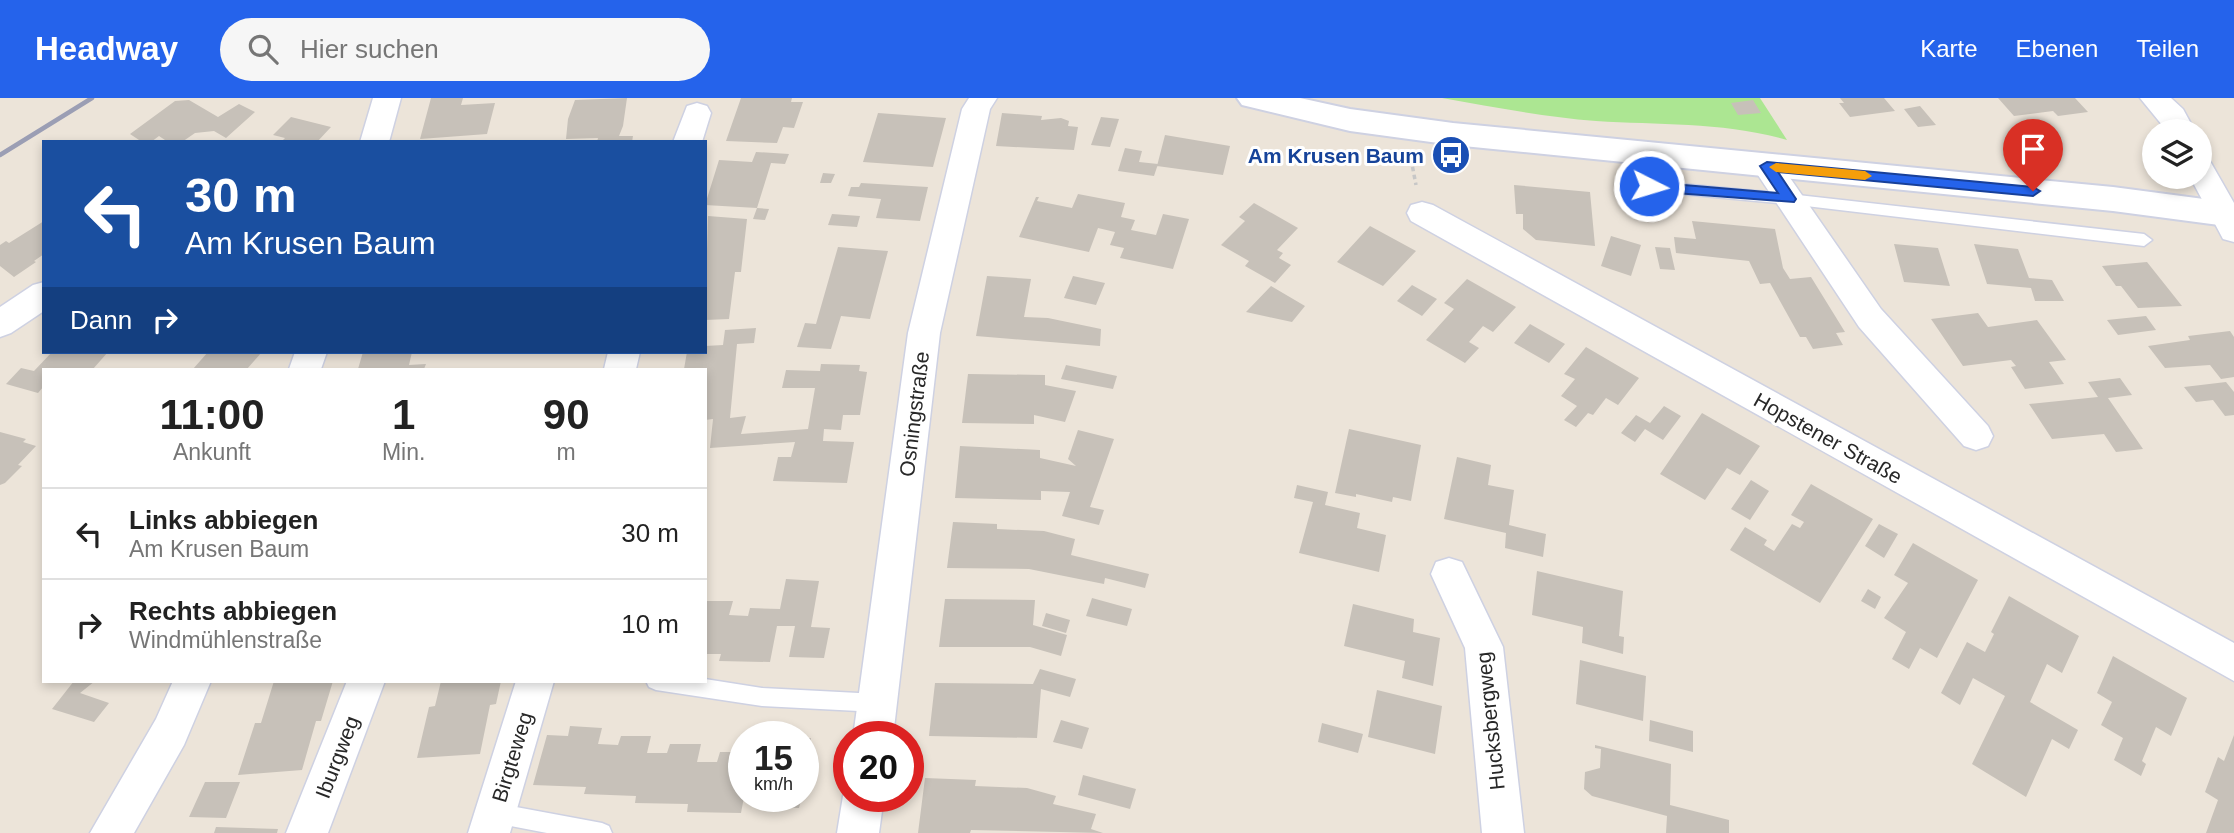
<!DOCTYPE html>
<html lang="de">
<head>
<meta charset="utf-8">
<style>
	body { margin:0; font-family:Helvetica,sans-serif; background:#f6f6f6; color:#222; height:100vh; display:flex; flex-direction:column; font-size:26px; white-space:nowrap }
	* { box-sizing:border-box; margin:0 }
	p { font-size:23px; color:#767676 }
	.icon { flex:none; width:38px; height:38px; fill:none; stroke:currentColor; stroke-width:2; stroke-linecap:round; stroke-linejoin:round }
	.map { position:relative; flex:1; overflow:hidden }
	.details { position:absolute; left:42px; top:270px; width:665px; height:315px; display:flex; flex-direction:column; background:#fff; border-radius:0px; box-shadow:0 4px 10px #0003 }
	.details>* { flex:none }
	.banner { position:absolute; left:42px; top:42px; width:665px; height:214px; border-radius:0px; box-shadow:0 4px 10px #0003; background:#1a4fa0; color:#fff; overflow:hidden }
	.buttons { position:absolute; left:2142px; top:21px; display:grid; gap:14px }
	.buttons a { display:grid; place-items:center; width:70px; height:70px; border-radius:50%; background:#fff; box-shadow:0 4px 10px #0003; font-size:35px }
	.speed { position:absolute; left:728px; top:623px; display:flex; gap:14px; font-size:35px; font-weight:700; text-align:center }
	.speed>* { display:grid; place-content:center; width:91px; height:91px; border-radius:50%; background:#fff; box-shadow:0 4px 10px #0003; line-height:1 }
	.speed small { font-size:18px; font-weight:400 }
	.speed .limit { border:10px solid #d22; background:#fff; color:#111 }
	.pin { position:absolute; display:grid; place-items:center; width:60px; height:60px; color:#fff; margin:-72px -30px; border-radius:50% 50% 50% 0; rotate:-45deg; box-shadow:0 0 7px #0007 }
	.pin .icon { rotate:45deg }
	.me { position:absolute; width:77px; margin:-38px; rotate:95deg; stroke-linejoin:round; filter:drop-shadow(0 0 5px #0008) }
	.turn { display:flex; align-items:center; gap:24px; height:147px; padding:0 28px; font-size:32px }
	.turn .icon { width:91px; height:91px; stroke-width:2.5 }
	.turn b { display:block; font-size:49px; line-height:60px }
	.then { display:flex; align-items:center; height:66px; padding:0 28px; background:#0003; gap:14px; font-size:26px }
	.eta { display:flex; justify-content:space-evenly; align-items:center; height:119px; text-align:center }
	.eta b { font-size:42px; font-weight:700; line-height:49px }
	ul { padding:0; list-style:none }
	li { display:flex; align-items:center; gap:21px; height:91px; padding:0 28px; border-top:2px solid #e0e0e0 }
	li div { flex:1 }
	li b { display:block; font-size:26px }
	li em { font-style:normal }
	header { display:flex; align-items:center; gap:42px; box-sizing:border-box; height:98px; padding:0 35px; background:#2563eb; color:#fff }
	header strong { font-size:33px }
	nav { display:flex; gap:38px; margin-inline-start:auto; font-size:24px }
	.search { width:490px; height:63px; background:#f6f6f6; display:flex; align-items:center; gap:18px; box-sizing:border-box; padding:0 24px; border-radius:38px; color:#767676; font-size:26px }
	.map>svg:first-child { display:block }
	.green { fill:#ace692 }
	.building { fill:#c7c1b9 }
	.lines { fill:none; stroke-linecap:round; stroke-linejoin:round }
	.lane-casing { stroke:#ced1e2; stroke-width:3 }
	.street-casing { stroke:#ced1e2; stroke-width:3 }
	.secondary-casing { stroke:#ced1e2; stroke-width:4 }
	.path { stroke:#c7c7c7; stroke-width:3.5; stroke-dasharray:4.5 3.5; stroke-linecap:butt }
	.lane { fill:#fff; fill-rule:evenodd }
	.street { fill:#fff; fill-rule:evenodd }
	.secondary { fill:#fff; fill-rule:evenodd }
	.rail { stroke:#9b9eb4; stroke-width:4.5 }
	.route { fill:#2563eb; stroke:#184099; stroke-width:2 }
	.slow { fill:#f59e0b }
	.labels { text-anchor:middle; dominant-baseline:central; stroke-width:6; stroke-linejoin:round; paint-order:stroke }
	.transit-label { font-size:21px; font-weight:bold; fill:#164399; stroke:#fff; text-anchor:end }
	.street-label { font-size:21px; fill:#282828; stroke:#fff }
</style>
</head>
<body>
<header>
<strong>Headway</strong>
<div class="search"><svg class="icon" aria-label="search" viewBox="0 0 24 24"><circle cx="10" cy="10" r="6"/><path d="M15 15l6 6"/></svg>Hier suchen</div>
<nav><a>Karte</a><a>Ebenen</a><a>Teilen</a></nav>
</header>
<div class="map">
<svg width="2234" height="735" viewBox="0 0 2234 735">
	<rect width="100%" height="100%" fill="#ece4d9"/>
	<!-- green -->
	<path class="green" d="M1442,0H1760L1787,42C1725,24 1660,27 1596,23C1544,19 1493,9 1442,0Z"/>
	<!-- building -->
	<path class="building" d="M431,0H463L461,7L495,5L487,36L420,41Z
		M627,0L623,28L619,38H633L632,44H597L598,40L566,41L568,21L575,2Z
		M741,0H792L791,4H803L794,30L783,29L777,45L726,43Z
		M1840,0H1884L1895,13L1850,19L1839,5H1844Z
		M1998,0H2075L2088,14L2058,18L2053,13L2014,18Z
		M189,2L218,19L239,6L255,14L226,40L214,33L195,35L182,44H168L159,38L151,44H142L130,36L175,3Z
		M1753,2L1761,15L1738,17L1731,5Z
		M1920,8L1936,27L1918,29L1904,11Z
		M878,15L946,20L933,69L863,64Z
		M1002,15L1042,18L1041,22L1061,20L1069,23L1068,28L1078,29L1074,52L996,48Z
		M291,19L331,29L317,44H281L285,40L273,37Z
		M1101,19L1119,21L1110,49L1091,47Z
		M1165,37L1230,48L1223,77L1157,68Z
		M1125,50L1142,53L1139,64L1158,66L1154,78L1118,73Z
		M756,54L789,56L785,66L771,65L757,110L769,111L765,122L753,121L757,110L705,107L719,62L752,64Z
		M823,75L835,76L831,85H820Z
		M861,85L928,89L920,123L876,120L881,101L848,98L851,89H859Z
		M1514,87L1590,94L1595,148L1536,142L1523,131V116H1516Z
		M1078,96L1125,105L1121,119L1135,122L1131,132L1156,137L1163,116L1189,121L1173,171L1120,160L1124,150L1110,147L1115,134L1098,130L1089,154L1019,139L1036,99H1039L1037,103L1072,110Z
		M1254,105L1298,130L1277,152L1283,155L1279,160L1291,167L1275,185L1245,168L1249,163L1221,147L1245,123L1239,119Z
		M832,116L860,118L857,129L828,127Z
		M708,118L747,121L741,174H735L729,221L705,222Z
		M44,123V156L34,163L36,164L14,179L0,168V147L6,143L9,145Z
		M1692,123L1775,131L1783,170L1790,181L1811,179L1845,234L1836,235L1843,247L1813,251L1806,239H1800L1770,185L1760,186L1749,163L1676,155L1674,139L1696,141Z
		M1370,128L1416,153L1383,188L1337,164Z
		M1611,138L1641,147L1631,178L1601,168Z
		M1894,146L1938,150L1950,188L1904,184Z
		M1974,146L2018,151L2029,180L2052,182L2064,203H2035L2031,190L1987,186Z
		M838,149L888,153L870,221L841,218L831,251L797,249L805,225L816,226Z
		M1655,149L1670,150L1675,172L1660,171Z
		M2147,164L2182,208L2138,210L2121,188H2116L2102,168Z
		M987,178L1031,181L1024,219L1048,220L1101,231L1100,248L976,238Z
		M1073,178L1105,185L1096,207L1064,200Z
		M1467,181L1516,209L1493,234L1483,228L1469,244L1479,250L1465,265L1426,242L1454,211L1444,205Z
		M1412,187L1437,201L1422,218L1397,203Z
		M1271,188L1305,208L1292,224L1246,214Z
		M1978,215L1988,229L2037,222L2066,262L2049,264L2064,286L2025,291L2011,269L2016,268L2011,262L1963,268L1931,221Z
		M2146,218L2156,232L2118,237L2107,222Z
		M1530,226L1565,246L1549,265L1514,245Z
		M756,230L754,245L737,246L730,320L746,318L741,336L808,331L815,290H782L786,272L820,273L821,266L860,267L859,273L867,274L860,317H843L841,332L824,331L823,343L854,344L847,385L773,383L778,359H791L795,344L710,350L713,321L705,322V271H684L687,254H705V248L723,247L725,232Z
		M2230,233L2234,239V279L2221,281L2210,267L2165,270L2148,248L2190,242L2188,238Z
		M1586,249L1639,280L1618,307L1606,300L1593,317L1588,315L1576,329L1564,322L1577,308L1561,298L1575,281L1564,276Z
		M52,254H108L93,271H44V288L38,295L6,286L21,270L34,273Z
		M208,254H262L247,271H193Z
		M363,254H412L409,267L426,266L424,271H358Z
		M1066,267L1117,278L1113,291L1061,281Z
		M968,276L1045,277V287L1076,293L1065,324L1034,317V326L962,325Z
		M2120,280L2132,297L2108,300L2143,351L2116,354L2104,336L2052,341L2029,306L2098,299L2088,284Z
		M2226,284L2234,294V317L2225,318L2213,302L2196,304L2184,289Z
		M1664,308L1681,318L1663,342L1645,331L1635,344L1621,335L1636,317L1650,325Z
		M1702,315L1760,348L1740,377L1727,370L1705,402L1660,376Z
		M1349,331L1421,347L1411,403L1393,399L1392,404L1356,396V399L1335,395Z
		M1078,332L1114,341L1090,409L1104,412L1099,427L1062,418L1070,394L1041,393V402L955,400L960,348L1040,352V360L1076,368L1068,361Z
		M0,334L26,341L23,344L36,348L18,367L22,368L5,385L0,387Z
		M1457,359L1491,367L1488,387L1514,392L1509,427L1546,436L1543,459L1505,450L1506,435L1444,421Z
		M1751,382L1769,393L1750,422L1731,411Z
		M1811,386L1873,421L1820,505L1730,452L1745,429L1767,442L1764,447L1774,453L1792,426L1800,430L1804,424L1791,417Z
		M1297,387L1328,394L1325,407L1360,415L1357,430L1386,437L1379,474L1299,455L1313,404L1294,400Z
		M953,424L997,426V431L1044,433L1075,441L1071,457L1149,476L1145,490L1105,480L1104,486L1029,471L947,470Z
		M1879,426L1898,436L1884,460L1865,448Z
		M1913,445L1978,482L1937,560L1920,550L1909,571L1892,561L1906,534L1884,520L1908,485L1894,477Z
		M1537,473L1623,493L1619,538L1624,539L1623,556L1582,545L1583,529L1532,517Z
		M786,481L819,483L811,529L830,530L824,560L789,559L795,528H777L770,564L719,563L721,556H705V503H733L729,517L748,518L750,510L780,511Z
		M1868,491L1881,499L1875,511L1861,503Z
		M2009,498L2079,538L2062,575L2047,566L2030,604L2078,632L2069,651L2052,641L2026,699L1972,666L2005,598L1973,580L1960,607L1941,595L1967,544L1985,554L1994,536L1991,534Z
		M1092,500L1132,511L1127,528L1086,518Z
		M945,501L1035,502L1033,527L1067,537L1061,558L1030,549H939Z
		M1353,506L1414,521L1413,534L1440,540L1433,588L1402,580L1405,563L1344,548Z
		M1046,515L1070,522L1066,535L1042,528Z
		M2113,558L2187,600L2171,638L2156,629L2142,663L2146,666L2141,678L2114,662L2123,640L2101,627L2112,604L2097,595Z
		M1580,562L1646,578L1643,623L1576,606Z
		M1040,571L1076,581L1070,599L1041,591L1037,640L929,638L935,585L1033,586Z
		M74,583H95L80,595L109,605L94,624L52,611Z
		M274,583H333L321,623H316L302,672L238,677L255,625H261Z
		M441,583H501L496,606L490,607L480,656L417,660L429,609L435,608Z
		M1377,592L1442,608L1435,656L1368,639Z
		M1061,622L1089,630L1082,651L1053,644Z
		M1650,622L1693,633V654L1649,643Z
		M1322,625L1363,636L1358,655L1318,644Z
		M570,628L602,630L598,646L618,647L621,638H651L647,655H667L670,646H701L697,664H717L720,654H744V699L741,715L687,714L688,706L635,705L636,698L584,696L586,689L533,687L547,637L568,638Z
		M2234,637V735H2206L2218,702L2205,694L2218,659L2224,663Z
		M803,640H811L805,681H803Z
		M1595,647L1671,666L1670,707L1729,722V735H1666L1667,718L1592,698L1584,691L1585,674L1600,670L1601,651L1595,650Z
		M1083,677L1136,691L1130,711L1078,697Z
		M925,680L976,682L975,688L1027,690L1056,698L1053,706L1096,716L1091,731L1103,735L971,732L970,735H918Z
		M205,684H240L226,720L189,719Z
		M764,698H802L799,710L762,709Z
		M216,729L278,731L277,735H214Z"/>
	<g class="lines">
		<defs>
			<path id="lane" d="M1649,83L1789,96L2144,136L2152,142L2144,148L1789,106L1649,93L1642,88Z
				M705,581L762,590L878,596L885,598L888,605L885,612L878,614L762,608L656,592L649,589L646,583Z
				M495,705L602,725L609,728L612,735H547L495,725L488,722L485,715L488,708Z"/>
			<path id="street" d="M373,0H401L389,44H360Z
				M969,0H997L990,11L940,235L893,639H853L908,235L962,11Z
				M2140,0H2171L2183,11L2195,33H2167Z
				M697,5L707,8L711,15L702,44H673L687,8Z
				M1767,58L1777,61L1881,211L1988,328L1993,338L1988,348L1976,352L1964,348L1859,229L1752,68L1757,61Z
				M2200,60L2210,63L2234,105V144L2223,141L2190,79H2200Z
				M1422,104L1433,107L2234,545V583L1411,123L1407,115L1411,107Z
				M44,184V213L11,235L0,239V209L33,187Z
				M295,254H327L321,271H289Z
				M608,254H640L636,271H604Z
				M1449,460L1462,464L1503,549L1524,735H1482L1465,550L1431,476L1436,464Z
				M173,583H211L184,647L134,735H90L156,621Z
				M347,583H385L328,735H286Z
				M516,583H554L510,735H468Z
				M849,685V698H884L879,735H837L843,698Z"/>
			<path id="secondary" d="M1237,0H1300L1350,11L1453,25L2113,89L2234,105V129L2113,113L1453,47L1350,33L1242,7Z"/>
		</defs>
		<!-- lane casing -->
		<use href="#lane" class="lane-casing"/>
		<!-- street casing -->
		<use href="#street" class="street-casing"/>
		<!-- secondary casing -->
		<use href="#secondary" class="secondary-casing"/>
		<!-- path -->
		<path class="path" d="M1411,61L1416,87"/>
		<!-- lane -->
		<use href="#lane" class="lane"/>
		<!-- street -->
		<use href="#street" class="street"/>
		<!-- secondary -->
		<use href="#secondary" class="secondary"/>
		<!-- rail -->
		<path class="rail" d="M0,57L92,0"/>
	</g>
	<!-- route -->
	<path class="route" d="M1767,64L2033,89L2040,93L2033,98L1778,74L1796,101L1794,104L1649,93L1642,88L1649,84L1778,95L1760,68Z"/>
	<!-- slow -->
	<path class="slow" d="M1776,65L1865,73L1872,78L1865,82L1776,74L1769,69Z"/>
	<!-- icons -->
	<defs>
		<symbol id="bus-disc" viewBox="-11 -11 22 22"><circle r="9.5" fill="#1a4fb4" stroke="#fff"/><path d="M-5-6H5V4H4V6H2V4H-2V6H-4V4H-5ZM-3.5-4V0h7V-4ZM-3.5 1.2v1.5H-2V1.2ZM2 1.2v1.5H3.5V1.2Z" fill="#fff"/></symbol>
	</defs>
	<g fill-rule="evenodd">
		<use href="#bus-disc" x="1429" y="35" width="44" height="44"/>
	</g>
	<g class="labels">
		<!-- transit labels -->
		<g class="transit-label">
			<text x="1424" y="57">Am Krusen Baum</text>
		</g>
		<!-- street labels -->
		<g class="street-label">
			<text transform="translate(914 316) rotate(-83)">Osningstraße</text>
			<text transform="translate(1828 340) rotate(29)">Hopstener Straße</text>
			<text transform="translate(1490 623) rotate(-96)">Hucksbergweg</text>
			<text transform="translate(337 659) rotate(-69)">Iburgweg</text>
			<text transform="translate(512 659) rotate(-73)">Birgteweg</text>
		</g>
	</g>
</svg>
<div class="buttons">
<a><svg class="icon" aria-label="layers" viewBox="0 0 24 24"><path d="M12 4l9 5-9 5-9-5zM3 14l9 5 9-5"/></svg></a>
</div>
<div class="speed"><div>15<small>km/h</small></div><div class="limit">20</div></div>
<div class="pin" style="left:2033px;top:93px;background:#d93025"><svg class="icon" aria-label="arrive" viewBox="0 0 24 24"><path d="M6 21V4h12l-3 4 3 4H6"/></svg></div>
<svg class="me" style="left:1649px;top:88px" viewBox="-20 -20 40 40"><circle r="17" fill="#2563eb" stroke="#fff" stroke-width="3"/><path d="M0-11L8 9 0 5-8 9z" fill="#fff"/></svg>
<div class="banner">
<div class="turn"><svg class="icon" aria-label="left" viewBox="0 0 24 24"><path d="M17 20v-9H6M10 6l-5 5 5 5"/></svg><div><b>30 m</b>Am Krusen Baum</div></div>
<div class="then">Dann<svg class="icon" aria-label="right" viewBox="0 0 24 24"><path d="M7 20v-9h11M14 6l5 5-5 5"/></svg></div>
</div>
<section class="details">
<div class="eta">
<div><b>11:00</b><p>Ankunft</p></div>
<div><b>1</b><p>Min.</p></div>
<div><b>90</b><p>m</p></div>
</div>
<ul>
<li><svg class="icon" aria-label="left" viewBox="0 0 24 24"><path d="M17 20v-9H6M10 6l-5 5 5 5"/></svg><div><b>Links abbiegen</b><p>Am Krusen Baum</p></div><em>30 m</em></li>
<li><svg class="icon" aria-label="right" viewBox="0 0 24 24"><path d="M7 20v-9h11M14 6l5 5-5 5"/></svg><div><b>Rechts abbiegen</b><p>Windmühlenstraße</p></div><em>10 m</em></li>
</ul>
</section>
</div>
</body>
</html>
